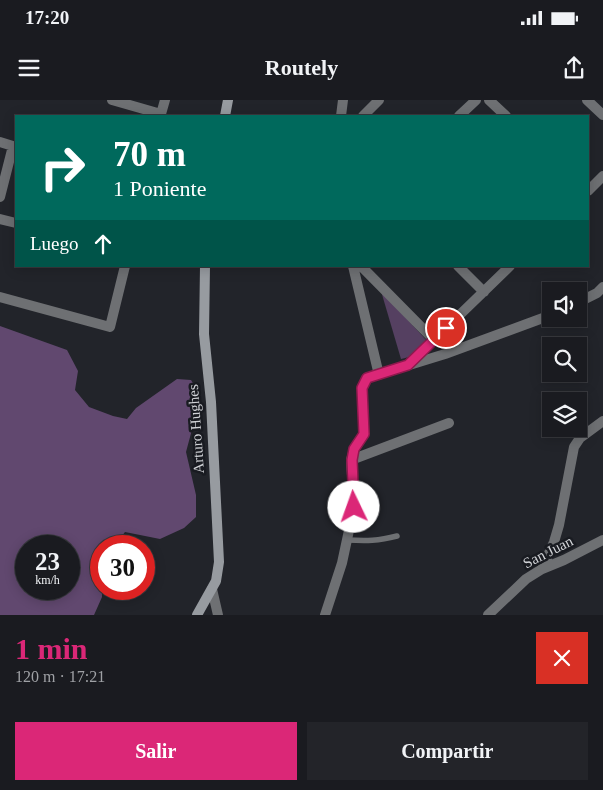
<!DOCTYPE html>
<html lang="es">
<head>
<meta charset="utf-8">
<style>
	body { margin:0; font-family:"Times New Roman",serif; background:#232429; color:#f1f3f6; height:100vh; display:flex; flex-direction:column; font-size:19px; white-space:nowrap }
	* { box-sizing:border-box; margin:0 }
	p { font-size:16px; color:#9fa1a5 }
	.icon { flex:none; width:28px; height:28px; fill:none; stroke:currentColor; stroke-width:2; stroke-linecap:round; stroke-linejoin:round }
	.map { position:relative; height:515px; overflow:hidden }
	.panel { display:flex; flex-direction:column; background:#1a1b20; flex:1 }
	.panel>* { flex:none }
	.hud { position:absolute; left:15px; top:15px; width:574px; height:152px; border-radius:0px; box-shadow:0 2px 12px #0003,0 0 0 1px #38393e; background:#00695c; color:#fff; overflow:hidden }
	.tools { position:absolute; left:542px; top:182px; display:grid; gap:10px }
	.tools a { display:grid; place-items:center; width:45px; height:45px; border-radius:0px; background:#1a1b20; box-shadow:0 2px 12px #0003,0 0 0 1px #38393e; font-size:25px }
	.speed { position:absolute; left:15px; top:435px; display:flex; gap:10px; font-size:25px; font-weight:700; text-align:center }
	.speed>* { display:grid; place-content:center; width:65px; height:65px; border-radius:50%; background:#1a1b20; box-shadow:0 2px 12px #0003,0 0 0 1px #38393e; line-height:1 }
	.speed small { font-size:12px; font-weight:400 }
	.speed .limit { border:8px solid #d22; background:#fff; color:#111 }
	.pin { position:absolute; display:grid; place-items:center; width:42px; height:42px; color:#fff; margin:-21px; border:2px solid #fff; border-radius:50%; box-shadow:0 1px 5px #0007 }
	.me { position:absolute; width:55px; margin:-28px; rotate:357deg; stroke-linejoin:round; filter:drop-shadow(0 0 4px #0008) }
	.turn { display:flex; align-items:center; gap:18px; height:105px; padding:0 15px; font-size:22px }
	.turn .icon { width:65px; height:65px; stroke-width:2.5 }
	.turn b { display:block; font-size:35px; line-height:42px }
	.then { display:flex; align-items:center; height:48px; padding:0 15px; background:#0003; gap:10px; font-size:19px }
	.round { display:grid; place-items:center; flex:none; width:52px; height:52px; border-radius:0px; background:#232429 }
	.headline { display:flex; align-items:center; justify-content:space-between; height:85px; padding:0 15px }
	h1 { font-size:30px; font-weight:800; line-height:38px; color:#db2777 }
	.action { display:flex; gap:10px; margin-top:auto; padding:10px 15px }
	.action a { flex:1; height:58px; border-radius:0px; background:#db2777; color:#fff; font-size:20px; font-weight:800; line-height:58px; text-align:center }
	.action a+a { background:#232429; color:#f1f3f6 }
	.status { display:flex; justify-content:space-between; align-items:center; height:35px; padding:0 25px; background:#1a1b20; direction:ltr }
	.status svg { height:14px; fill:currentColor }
	header { display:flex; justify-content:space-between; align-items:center; height:65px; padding:0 15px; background:#1a1b20; font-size:22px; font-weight:800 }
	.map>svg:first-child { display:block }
	.green { fill:#554061 }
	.forest { fill:#61486f; fill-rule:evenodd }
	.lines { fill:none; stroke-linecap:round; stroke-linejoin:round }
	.lane { stroke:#6e7073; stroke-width:5.5 }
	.street { stroke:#6e7073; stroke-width:10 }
	.secondary { stroke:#979ba0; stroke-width:10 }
	.route-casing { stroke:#8e194d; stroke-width:12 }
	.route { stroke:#db2777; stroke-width:9 }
	.labels { text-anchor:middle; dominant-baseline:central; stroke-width:5; stroke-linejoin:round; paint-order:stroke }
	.street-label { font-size:15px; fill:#d0d2d6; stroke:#191b21 }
</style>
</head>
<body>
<div class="status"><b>17:20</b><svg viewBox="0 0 49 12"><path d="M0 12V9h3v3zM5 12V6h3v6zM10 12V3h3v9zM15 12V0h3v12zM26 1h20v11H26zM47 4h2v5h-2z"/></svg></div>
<header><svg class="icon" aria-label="menu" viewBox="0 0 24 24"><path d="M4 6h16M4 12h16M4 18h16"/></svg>Routely<svg class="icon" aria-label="share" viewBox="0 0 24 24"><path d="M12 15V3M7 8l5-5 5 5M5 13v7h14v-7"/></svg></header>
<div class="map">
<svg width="603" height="515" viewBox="0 0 603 515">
	<rect width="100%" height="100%" fill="#22242a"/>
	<!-- green -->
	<path class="green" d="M381,191L428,242C419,251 413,257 401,259Z"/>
	<!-- forest -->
	<path class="forest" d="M0,226L67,250L78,271L75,290L89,307L113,316L127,319L136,308L177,279L191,280L201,296L186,352L196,395V417L184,428L160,439L125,432L114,446H101L102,497L94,515H0ZM26,446H69V489H26Z"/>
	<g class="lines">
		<!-- lane -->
		<path class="lane" d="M347,440C367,441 378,441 397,436"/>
		<!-- street -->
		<path class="street" d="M112,0L161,14L165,0
			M489,0L506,16
			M587,0L603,15
			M341,16L343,0
			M363,16L379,0
			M459,16L476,0
			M0,42L16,47
			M588,91L603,76
			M0,97L13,46
			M0,119L16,123
			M353,166L379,275
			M361,166L434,240
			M458,166L484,192
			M0,197L110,227L125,166
			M579,202L597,193L603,187
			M410,263L510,166
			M351,360L449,323
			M542,469L554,442L559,425L574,347L580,338L603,321
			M212,489L218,515
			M325,515L342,463L354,407L351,360L354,349L364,334L362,288L367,278L445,254L551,215
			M488,515L526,479L542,469L564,460L603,440"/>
		<!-- secondary -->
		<path class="secondary" d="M225,16L228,0
			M197,515L216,481L219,462L211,302L204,234L205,166"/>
	</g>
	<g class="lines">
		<defs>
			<path id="route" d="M354,407L352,360L354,349L364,334L362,288L367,278L408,265L446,228"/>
		</defs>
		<!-- route casing -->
		<use href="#route" class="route-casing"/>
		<!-- route -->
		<use href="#route" class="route"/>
	</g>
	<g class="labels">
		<!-- street labels -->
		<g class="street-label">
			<text transform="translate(196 329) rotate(-94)">Arturo Hughes</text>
			<text transform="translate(548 452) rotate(-27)">San Juan</text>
		</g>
	</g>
</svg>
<div class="tools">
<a><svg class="icon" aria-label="sound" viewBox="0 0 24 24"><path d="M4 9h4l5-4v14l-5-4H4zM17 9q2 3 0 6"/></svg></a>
<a><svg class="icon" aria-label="search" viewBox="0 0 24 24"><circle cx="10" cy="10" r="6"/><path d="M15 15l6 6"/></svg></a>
<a><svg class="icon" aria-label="layers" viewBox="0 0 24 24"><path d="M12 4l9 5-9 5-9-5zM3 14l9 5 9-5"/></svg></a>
</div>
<div class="speed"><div>23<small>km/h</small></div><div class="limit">30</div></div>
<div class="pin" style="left:446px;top:228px;background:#d93025"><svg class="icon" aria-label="arrive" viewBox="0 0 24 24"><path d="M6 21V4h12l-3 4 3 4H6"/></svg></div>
<svg class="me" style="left:354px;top:407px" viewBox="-20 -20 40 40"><circle r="19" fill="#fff"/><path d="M0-13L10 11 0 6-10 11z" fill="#db2777"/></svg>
<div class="hud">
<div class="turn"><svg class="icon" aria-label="right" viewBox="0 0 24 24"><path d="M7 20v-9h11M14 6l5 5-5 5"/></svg><div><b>70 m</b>1 Poniente</div></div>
<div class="then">Luego<svg class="icon" aria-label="ahead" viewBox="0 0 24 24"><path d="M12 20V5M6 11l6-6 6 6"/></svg></div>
</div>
</div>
<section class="panel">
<div class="headline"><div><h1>1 min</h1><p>120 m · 17:21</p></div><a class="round" style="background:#d93025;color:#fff"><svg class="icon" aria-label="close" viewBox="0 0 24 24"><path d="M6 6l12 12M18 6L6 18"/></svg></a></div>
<div class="action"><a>Salir</a><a>Compartir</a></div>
</section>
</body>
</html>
